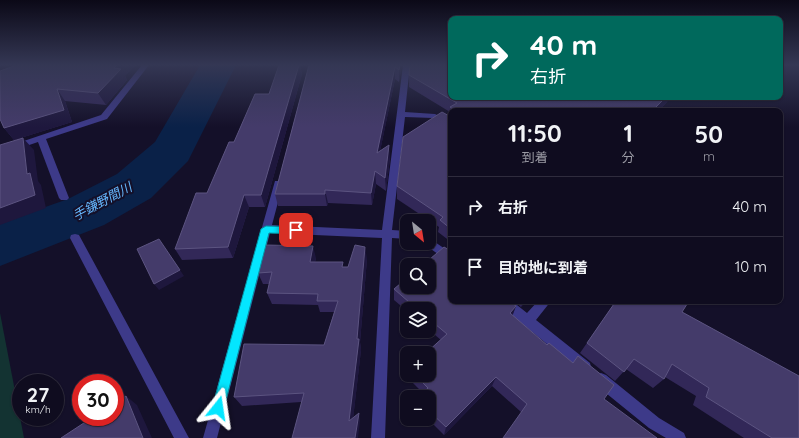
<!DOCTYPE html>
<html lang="ja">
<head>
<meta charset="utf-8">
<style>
	body { margin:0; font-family:Quicksand,"Noto Sans JP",sans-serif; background:#181528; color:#f1f3f6; height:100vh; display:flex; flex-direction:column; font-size:15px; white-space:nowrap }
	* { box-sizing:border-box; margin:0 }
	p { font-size:13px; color:#9b9ba4 }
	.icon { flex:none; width:22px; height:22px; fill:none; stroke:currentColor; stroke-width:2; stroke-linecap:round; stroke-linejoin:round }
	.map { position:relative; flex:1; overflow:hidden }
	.panel { position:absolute; left:448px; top:108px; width:335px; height:196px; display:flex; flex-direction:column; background:#0f0c1f; border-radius:8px; box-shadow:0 1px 3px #0004,0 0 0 1px #2f2c3d }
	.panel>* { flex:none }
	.top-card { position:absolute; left:448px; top:16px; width:335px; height:84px; border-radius:8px; box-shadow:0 1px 3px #0004,0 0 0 1px #2f2c3d; background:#00695c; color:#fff; overflow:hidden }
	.needle { width:26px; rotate:150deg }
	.buttons { position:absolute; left:400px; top:214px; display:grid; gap:8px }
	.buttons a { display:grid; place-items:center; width:36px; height:36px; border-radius:8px; background:#0f0c1f; box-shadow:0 1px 3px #0004,0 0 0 1px #2f2c3d; font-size:20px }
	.speed { position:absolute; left:12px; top:374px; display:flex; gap:8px; font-size:20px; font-weight:700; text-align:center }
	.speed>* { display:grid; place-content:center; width:52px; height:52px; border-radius:50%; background:#0f0c1f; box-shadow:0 1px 3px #0004,0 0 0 1px #2f2c3d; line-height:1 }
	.speed small { font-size:10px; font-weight:400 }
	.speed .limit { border:6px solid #d22; background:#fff; color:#111 }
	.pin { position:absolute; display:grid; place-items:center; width:34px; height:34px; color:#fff; margin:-17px; border-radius:8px; box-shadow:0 2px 6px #0006 }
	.me { position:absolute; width:44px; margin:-22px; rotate:15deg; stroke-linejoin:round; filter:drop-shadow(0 0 3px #0008) }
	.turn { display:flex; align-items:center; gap:14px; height:84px; padding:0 16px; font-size:18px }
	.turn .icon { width:52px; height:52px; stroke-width:2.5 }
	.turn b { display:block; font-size:28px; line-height:34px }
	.eta { display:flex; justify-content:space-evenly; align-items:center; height:68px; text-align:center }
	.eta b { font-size:24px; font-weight:700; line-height:28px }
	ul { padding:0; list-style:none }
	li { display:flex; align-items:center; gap:12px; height:60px; padding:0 16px; border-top:1px solid #2f2c3d }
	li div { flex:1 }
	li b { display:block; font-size:15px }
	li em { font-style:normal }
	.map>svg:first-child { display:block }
	.green { fill:#133332 }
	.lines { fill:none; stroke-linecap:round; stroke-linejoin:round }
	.river { fill:#0a2148; fill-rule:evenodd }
	.minor { fill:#3d3a89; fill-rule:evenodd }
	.wall { fill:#322858 }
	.shaded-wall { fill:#1e173d }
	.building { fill:#443b6a; stroke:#5c5481 }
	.route { fill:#04e6ff; stroke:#0396a6 }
	.labels { text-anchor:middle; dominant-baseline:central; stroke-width:4; stroke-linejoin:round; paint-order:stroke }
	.water-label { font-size:13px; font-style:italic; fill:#66b8ff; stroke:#141029 }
</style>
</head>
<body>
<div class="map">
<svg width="799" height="438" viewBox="0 0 799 438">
	<rect width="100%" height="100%" fill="#141029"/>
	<!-- green -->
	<path class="green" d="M0,313L24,438H0Z"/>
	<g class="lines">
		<!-- river -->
		<path class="river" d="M200,65H236L188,161L151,198L104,225L0,266V223L68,199L117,174L155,142Z"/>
		<!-- minor -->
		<path class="minor" d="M142,65H149L107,119L46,139L69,198L67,200H61L59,198L38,142L0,155V149L101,115Z
			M403,65H410L405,112L435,114L451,122V129L433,118L405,117L392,230L407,231V239L392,238L385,438H371L382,238L270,233L217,438H203L275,181H281L283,183L272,225L382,230Z
			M75,234L79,235L189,438H174L70,238L71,235Z
			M429,238L451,253V263L425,245L424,243H429Z
			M497,301H512L527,313L538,301H551L536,320L590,363L591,367L590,371L585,373L580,371L499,305Z
			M601,373L606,375L659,418L684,433L686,438H666L649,428L596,385L594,380L596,375Z"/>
	</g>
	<!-- wall -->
	<path class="wall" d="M279,65H300L302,74L265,207H249L233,258L182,260L175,249L207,193L269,94Z
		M309,65H402L399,82L395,79L380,151L390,158L386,191L376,184L372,205L328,203L327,206H278L275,194Z
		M0,71L125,76L127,80L106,105L65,101L72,122L14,140L4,128Z
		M409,75L451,97H669L667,102L658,111H451V242L438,232L439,227L397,199V186L449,116L450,112L409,87Z
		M316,258L315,262L344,267H348L367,259L360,342L361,350L353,418L360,421L301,402L242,406L234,397L324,345L334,312H320L318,305L272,304L267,293L269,284H263L258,273Z
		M394,289L451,301L516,306L512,316L547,345L573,363L614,385L521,412L492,386L444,435L428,419H429V397L423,393L408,378V375H429L441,340L429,330V309H407V311L394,300Z
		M514,301H526L521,307Z
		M616,301L682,312L799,438H744L693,405L696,396L665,377L664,379L653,388L626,369L615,381L580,353Z"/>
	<!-- shaded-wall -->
	<path class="shaded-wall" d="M117,65H137L125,76L127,80L106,105L98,93L114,68Z
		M299,65H300L302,74L265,207L261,195Z
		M400,65H402L399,82V70Z
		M395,67V79L377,166V153Z
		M57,89L65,101L72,122L14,140L4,128Z
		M666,97H669L667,102L658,111H652Z
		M23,138L34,150L38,181L41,185L46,208L0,225V208L27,174Z
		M389,145L390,158L386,191L385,178Z
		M375,171L376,184L372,205L371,193Z
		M325,190L328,203L327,206L325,194Z
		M244,195L249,207L233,258L228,247Z
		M313,246L316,258L313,273L310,262Z
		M365,247L367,259L360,342L361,350L352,429L349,421Z
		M180,270L184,276L159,290L154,284Z
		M524,301H526L521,307Z
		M516,306L512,317L510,313Z
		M496,377L492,386L444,435L446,427Z
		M126,396L137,405L152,438H143Z
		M359,413L360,421L358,438H355Z"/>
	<!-- building -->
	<path class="building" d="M17,65H117L114,68L121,69L98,93L57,89L64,110L4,128L0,119V71Z
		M279,65H299L261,195H244L228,247L175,249L196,193H207L229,142H234L255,94H269Z
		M309,65H400L399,70L395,67L377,153L389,145L385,178L375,171L371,193L325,190V194H275Z
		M410,65H451V97H614L621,100H633L634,99L631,97H666L652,111H454V110L450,107L457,103L409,75Z
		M442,112L451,117V229L440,220L443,217L397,186L403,137Z
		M780,130L783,131L780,135Z
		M23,138L27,174L30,173L35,195L0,208V145Z
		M159,239L180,270L154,284L137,249Z
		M265,245L313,246L310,262H343L342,267H348L355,245L365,247L357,339H359L349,421L359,413L355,438H292L304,393L234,397L244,344L324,345L338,301H317L318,294L267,293L272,272L258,273Z
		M444,247L451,251V301H509L516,306L510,313L547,345L549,343L573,363L578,356L614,385L604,399L657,438H503L527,404L496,377L446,427L429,411V397H418L428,388L415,375H429V353H426L447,334L429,319V309H417L394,289L407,278V287H429V265H423Z
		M616,301H689L682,312L799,376V438H772L706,397L709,388L672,364L664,379L634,359L624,372L587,343Z
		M126,396L143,438H61L93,417H115V403Z"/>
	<!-- sky -->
	<linearGradient id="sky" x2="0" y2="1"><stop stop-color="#0b0917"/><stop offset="0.51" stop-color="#343754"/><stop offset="1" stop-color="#343754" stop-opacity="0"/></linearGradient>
	<rect width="799" height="127" fill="url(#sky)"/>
	<!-- route -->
	<path class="route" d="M266,226L296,227L301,230L296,234L269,233L224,408L222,413L218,414L214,413L212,408L261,229Z"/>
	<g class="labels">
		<!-- water labels -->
		<g class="water-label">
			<text transform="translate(102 201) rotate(-28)">手鎌野間川</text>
		</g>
	</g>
</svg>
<div class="buttons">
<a><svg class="needle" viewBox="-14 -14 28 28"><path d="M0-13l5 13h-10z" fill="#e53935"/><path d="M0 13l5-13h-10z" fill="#9b9ba4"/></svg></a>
<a><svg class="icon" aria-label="search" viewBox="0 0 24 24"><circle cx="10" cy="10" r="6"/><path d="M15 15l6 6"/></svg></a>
<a><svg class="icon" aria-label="layers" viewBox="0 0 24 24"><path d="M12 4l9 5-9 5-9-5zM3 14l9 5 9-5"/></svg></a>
<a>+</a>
<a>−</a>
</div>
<div class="speed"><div>27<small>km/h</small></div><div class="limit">30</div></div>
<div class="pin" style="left:296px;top:230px;background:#d93025"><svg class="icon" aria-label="arrive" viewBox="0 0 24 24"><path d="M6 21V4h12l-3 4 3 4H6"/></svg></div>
<svg class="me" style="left:218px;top:408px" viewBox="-20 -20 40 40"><path d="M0-17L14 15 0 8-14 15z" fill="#04e6ff" stroke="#fff" stroke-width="4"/></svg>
<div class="top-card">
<div class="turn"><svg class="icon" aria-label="right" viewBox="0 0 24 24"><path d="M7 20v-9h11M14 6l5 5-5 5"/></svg><div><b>40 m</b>右折</div></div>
</div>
<section class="panel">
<div class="eta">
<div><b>11:50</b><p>到着</p></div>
<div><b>1</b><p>分</p></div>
<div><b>50</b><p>m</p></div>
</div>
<ul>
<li><svg class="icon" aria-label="right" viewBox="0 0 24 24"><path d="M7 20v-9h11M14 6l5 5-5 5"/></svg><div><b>右折</b></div><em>40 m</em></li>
<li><svg class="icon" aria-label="arrive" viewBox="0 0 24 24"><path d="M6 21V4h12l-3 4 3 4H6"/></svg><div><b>目的地に到着</b></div><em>10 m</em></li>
</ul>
</section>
</div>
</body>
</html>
